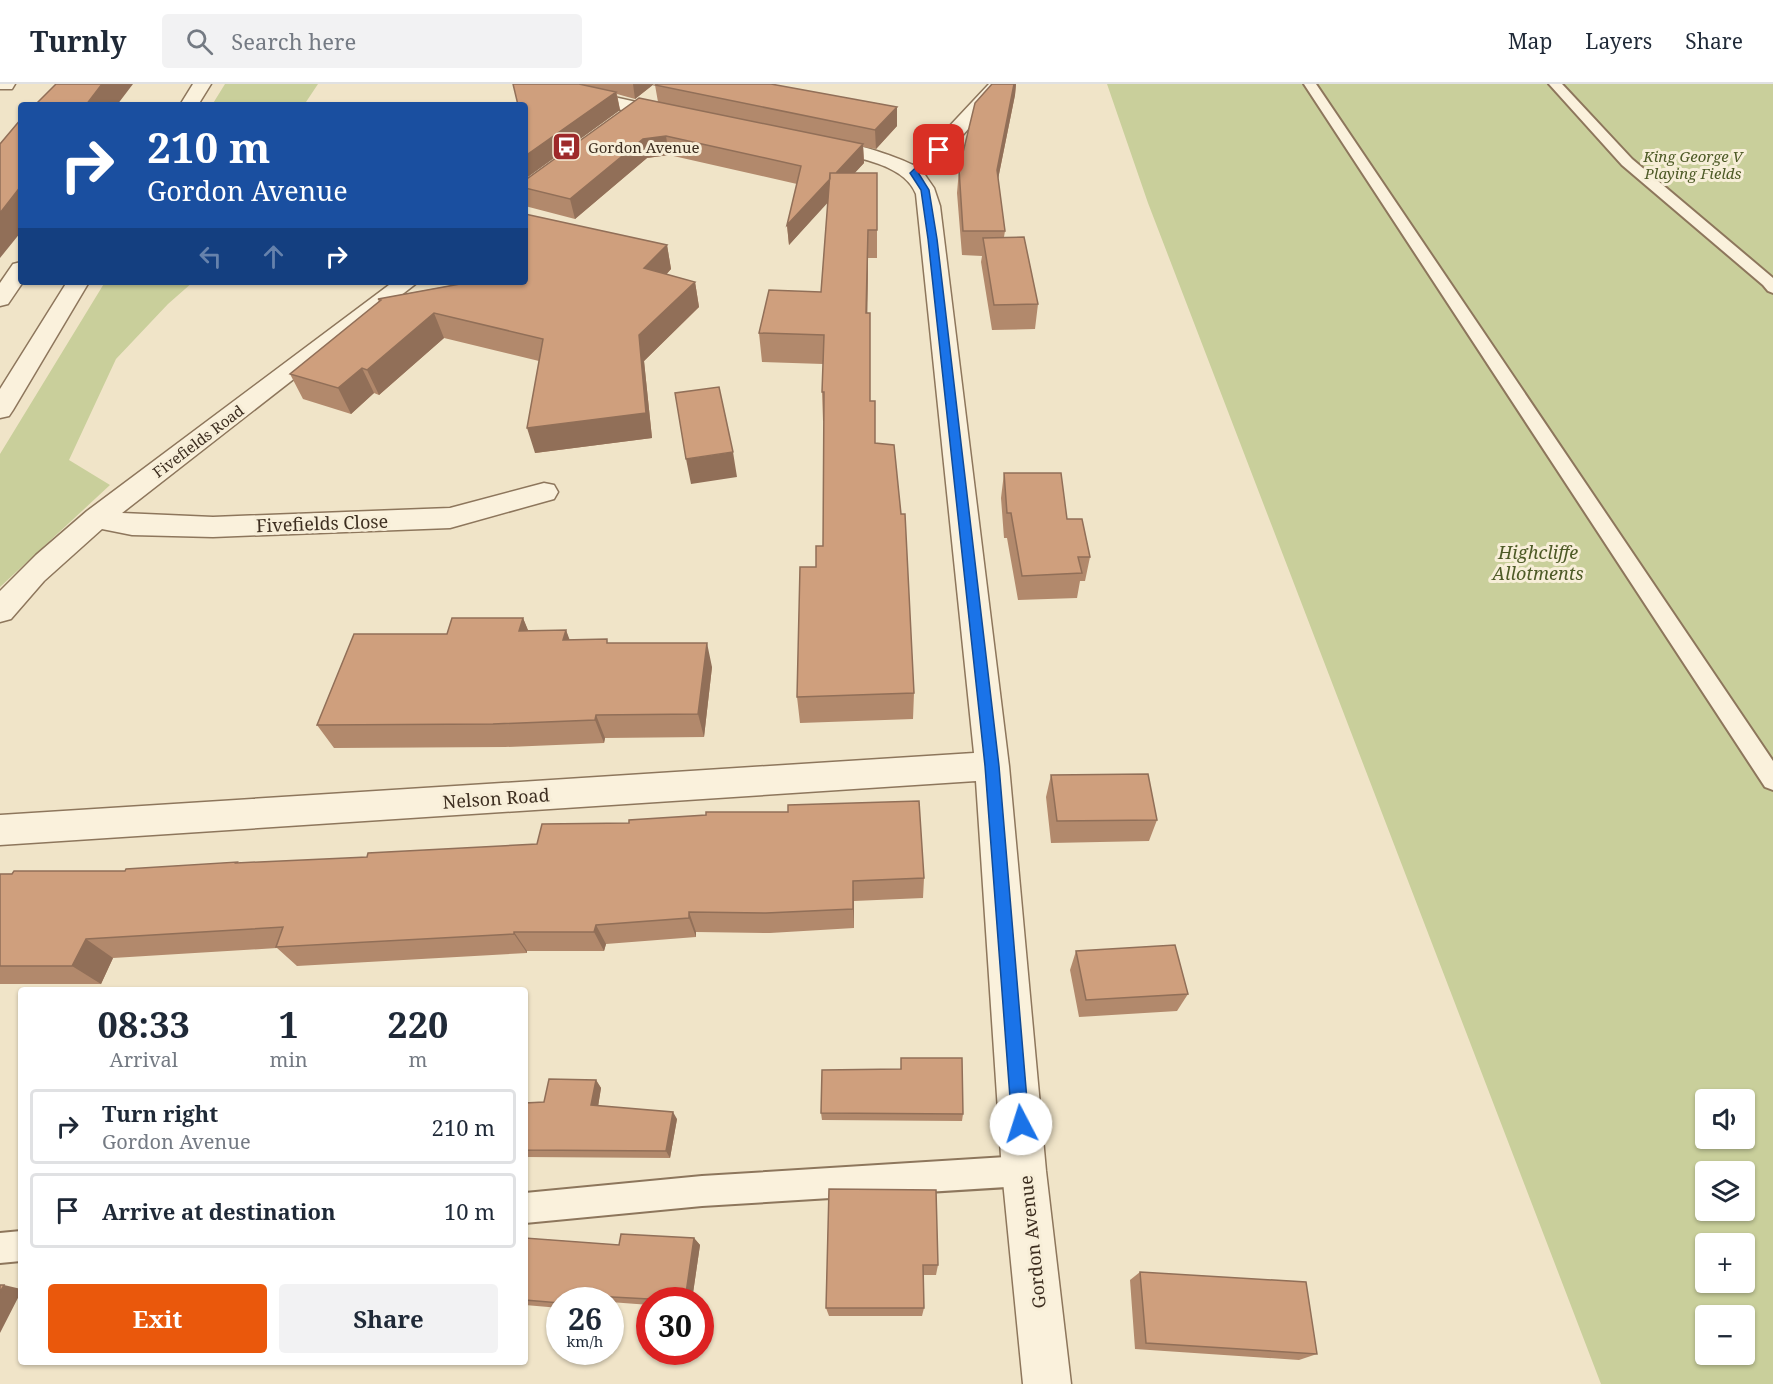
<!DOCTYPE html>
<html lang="en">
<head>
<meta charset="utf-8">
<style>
	body { margin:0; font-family:"Noto Serif",serif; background:#f2f2f3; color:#1f2937; height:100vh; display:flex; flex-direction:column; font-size:22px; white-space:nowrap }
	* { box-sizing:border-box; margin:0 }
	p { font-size:20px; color:#747a83 }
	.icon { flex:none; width:33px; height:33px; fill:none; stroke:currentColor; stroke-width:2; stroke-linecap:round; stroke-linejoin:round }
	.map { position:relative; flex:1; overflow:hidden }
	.drawer { position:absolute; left:18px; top:903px; width:510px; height:378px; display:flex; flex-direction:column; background:#fff; border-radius:6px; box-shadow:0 2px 4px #0004 }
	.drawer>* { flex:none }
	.hud { position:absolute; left:18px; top:18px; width:510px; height:183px; border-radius:6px; box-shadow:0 2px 4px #0004; background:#1a4fa0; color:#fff; overflow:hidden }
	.buttons { position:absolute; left:1695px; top:1005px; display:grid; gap:12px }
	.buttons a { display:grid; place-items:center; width:60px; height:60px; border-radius:6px; background:#fff; box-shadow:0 2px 4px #0004; font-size:30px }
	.speed { position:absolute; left:546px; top:1203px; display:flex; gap:12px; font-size:30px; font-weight:700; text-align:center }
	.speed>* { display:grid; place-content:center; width:78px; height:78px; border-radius:50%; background:#fff; box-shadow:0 2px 4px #0004; line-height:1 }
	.speed small { font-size:15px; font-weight:400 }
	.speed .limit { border:9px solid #d22; background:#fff; color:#111 }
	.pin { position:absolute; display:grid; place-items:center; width:51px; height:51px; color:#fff; margin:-26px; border-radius:12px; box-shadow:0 3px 9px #0006 }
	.me { position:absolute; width:66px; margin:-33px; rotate:355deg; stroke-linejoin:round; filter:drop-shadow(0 0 4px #0008) }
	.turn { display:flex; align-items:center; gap:21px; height:126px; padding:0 30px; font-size:27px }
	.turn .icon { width:78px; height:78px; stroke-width:2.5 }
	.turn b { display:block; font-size:42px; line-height:51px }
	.lanes { display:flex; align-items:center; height:57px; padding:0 30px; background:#0003; justify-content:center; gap:30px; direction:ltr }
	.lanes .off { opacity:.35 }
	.eta { display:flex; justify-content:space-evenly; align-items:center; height:102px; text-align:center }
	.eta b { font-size:36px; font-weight:700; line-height:42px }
	.primary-button { display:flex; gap:12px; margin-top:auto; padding:12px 30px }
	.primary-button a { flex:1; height:69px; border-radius:6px; background:#ea580c; color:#fff; font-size:24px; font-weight:700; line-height:69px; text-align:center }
	.primary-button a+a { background:#f2f2f3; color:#1f2937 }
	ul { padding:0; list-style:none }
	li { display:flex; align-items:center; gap:18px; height:75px; margin:0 12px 9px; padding:0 18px; border:3px solid #e0e1e3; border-radius:6px }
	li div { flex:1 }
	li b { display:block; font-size:22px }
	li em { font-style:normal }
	header { display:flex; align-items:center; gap:36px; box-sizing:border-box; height:84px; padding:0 30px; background:#fff; border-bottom:2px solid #e0e1e3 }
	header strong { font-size:28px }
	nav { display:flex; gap:33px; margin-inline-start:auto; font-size:21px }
	.search { width:420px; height:54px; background:#f2f2f3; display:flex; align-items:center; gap:15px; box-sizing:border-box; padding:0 21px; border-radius:6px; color:#747a83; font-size:22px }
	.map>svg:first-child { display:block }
	.green { fill:#c9cf9b; fill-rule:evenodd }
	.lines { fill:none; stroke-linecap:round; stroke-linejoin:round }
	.service-casing { stroke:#8d765c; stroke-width:4 }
	.minor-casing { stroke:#8d765c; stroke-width:3 }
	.service { fill:#faf1dc; fill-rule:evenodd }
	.minor { fill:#faf1dc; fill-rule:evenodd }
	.wall { fill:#b2896c }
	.shaded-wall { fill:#916f58 }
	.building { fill:#cf9f7d; stroke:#916f58; stroke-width:1.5 }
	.route { fill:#1a73e8; stroke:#114b97; stroke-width:1.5 }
	.labels { text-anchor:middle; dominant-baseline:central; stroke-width:6; stroke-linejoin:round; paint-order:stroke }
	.far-poi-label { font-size:15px; fill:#3d2e20; stroke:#f7eed8; text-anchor:start }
	.far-park-label { font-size:15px; font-style:italic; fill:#4d5a26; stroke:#f7eed8 }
	.far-street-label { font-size:15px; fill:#3d2e20; stroke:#f7eed8 }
	.street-label { font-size:18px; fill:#3d2e20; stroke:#f7eed8 }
	.park-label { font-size:18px; font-style:italic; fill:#4d5a26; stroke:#f7eed8 }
</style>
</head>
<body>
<header>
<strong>Turnly</strong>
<div class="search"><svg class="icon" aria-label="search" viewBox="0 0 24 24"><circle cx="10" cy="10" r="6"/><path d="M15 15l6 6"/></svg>Search here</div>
<nav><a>Map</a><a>Layers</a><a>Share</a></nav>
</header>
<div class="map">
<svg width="1773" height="1300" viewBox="0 0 1773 1300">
	<rect width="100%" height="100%" fill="#f0e4c8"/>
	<!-- green -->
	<path class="green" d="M225,0H318L304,21H212Z
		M1107,0H1773V1300H1601L1148,119ZM1706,1016H1744V1054H1706ZM1706,1088H1744V1126H1706ZM1706,1160H1744V1198H1706ZM1706,1232H1744V1270H1706Z
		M105,198H193L168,220L116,275L69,376L110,401L0,503V370Z"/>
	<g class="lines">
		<defs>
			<path id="service" d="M1304,0H1316L1773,677V706L1765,703Z
				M1549,0H1562L1632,75L1773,194V209L1768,207L1763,201L1622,81Z
				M1024,1072L1034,1077L1039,1087L1034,1097L1024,1102L702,1122L525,1139V1109L702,1092Z
				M21,1147V1177L0,1179V1149Z"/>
			<path id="minor" d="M0,0H15L12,5H0Z
				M193,0H211L198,21H180Z
				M523,0H556L681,28L683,32L681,36L674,38L526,4Z
				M989,0H1008L931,87L925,91L934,104L940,122L1009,682L1046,1087L1071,1300H1023L1002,1087L976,697L0,761V731L974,669L916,110C903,76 843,72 812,64L809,60L812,56C833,51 893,71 913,81Z
				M21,178V198H23L8,220L0,222V199L13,180Z
				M67,198H89L13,326L9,332L0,334V305Z
				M393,198H418L122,429L213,433L450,424L544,399L554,401L558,408L554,415L450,444L213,453L132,451L102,445L44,497L11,535L0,538V507L36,471L87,427Z"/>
		</defs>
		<!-- service casing -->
		<use href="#service" class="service-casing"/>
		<!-- minor casing -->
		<use href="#minor" class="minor-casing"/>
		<!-- service -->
		<use href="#service" class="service"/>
		<!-- minor -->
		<use href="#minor" class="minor"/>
	</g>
	<!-- wall -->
	<path class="wall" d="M513,0H654L635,15L617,10L620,26L525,95L528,94L658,18L655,1L897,42L876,65L863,63L864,79L854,89H877V174H868L867,229L870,317L875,359L914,609L913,635L800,639L797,613L816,483L823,462L824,337H823L822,308L823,280L762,278L759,249L821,208L828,117L789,161L787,141L797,100L669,71L647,74L575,135L525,122V21Z
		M992,0H1016L1015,11L998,95L1005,147L1004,153L1038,220L1035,245L992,246L981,178L982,172L962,171L957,109L959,85Z
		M667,161L671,185L666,191L695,198L699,223L644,277L652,354L535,369L539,277L444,254L379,311L374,309L351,330L303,315L290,290L379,218L378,215Z
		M1004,389L1067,435L1090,473L1085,497H1080L1077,514L1018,516L1007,454H1004L1001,414Z
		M523,534L528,547L566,546L569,556L609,559L712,583L704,653L605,654L604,659L505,663L334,664L317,641L447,550Z
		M1051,691L1157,736L1149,757L1051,759L1046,713Z
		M238,779L924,794L923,814L854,817V844L770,849L696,848V853L606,860L604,867H527V869L297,882L277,864L113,874L101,900H0V790L125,787Z
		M1076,867L1188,910L1177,927L1079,933L1070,886Z
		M596,996L601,1004L598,1022L677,1035L670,1074L525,1073V1019L544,1018Z
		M821,1029L963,1030L962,1037L822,1036Z
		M829,1105L938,1181L936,1191H924V1224L922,1232H829L826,1224Z
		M525,1154L619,1161L694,1154L700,1161L692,1216H650V1221L610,1218V1216H560V1224L525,1221Z
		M1140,1188L1317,1270L1299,1276L1135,1265L1130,1196Z"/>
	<!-- shaded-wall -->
	<path class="shaded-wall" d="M102,0H133L117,21H86Z
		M633,0H654L635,15Z
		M1014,0H1016L1015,11L995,110L997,86Z
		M616,8L620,26L525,95V72Z
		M897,23V42L876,65L875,46Z
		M666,52L669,71L647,74L575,135L570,115L643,55Z
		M863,60L864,79L789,161L787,141Z
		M21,102V148L0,174V129Z
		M868,146V174L867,258L866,229Z
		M667,161L671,185L649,209L644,184Z
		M695,198L699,223L644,277L652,354L535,369L527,344L639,251Z
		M434,229L444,254L379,311L367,286Z
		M362,284L374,309L351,330L338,304Z
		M733,368L737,393L691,400L686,375Z
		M523,534L533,558L519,547Z
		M566,546L575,570L563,556Z
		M707,559L712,583L704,653L698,630Z
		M596,631L605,654L604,659L595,636Z
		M853,797L854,817V844L853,825Z
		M689,828L696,848V853L689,834Z
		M596,841L606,860L604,867L594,848Z
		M514,848L527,867V869L514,850Z
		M86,855L113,874L101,900L72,882Z
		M596,996L601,1004L597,1029L591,1021Z
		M673,1028L677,1035L670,1074L666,1067Z
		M694,1154L700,1161L692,1216H685Z
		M4,1201L21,1205V1208L0,1249V1208Z
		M594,1212L601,1216H593Z"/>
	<!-- building -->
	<path class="building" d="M56,0H102L86,21H35Z
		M513,0H579L616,8L525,72V21H518Z
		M657,0H771L897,23L875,46L655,1Z
		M992,0H1014L997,86L1005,147H963L959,85L975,19Z
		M639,14L863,60L836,89H830V95L787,141L801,82L666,52L643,55L570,115L525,104V95L528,94Z
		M21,35V102L0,129V60Z
		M830,89H877V146H868L866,229H870V317H875V359L894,361L901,430H905L914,609L797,613L800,483H816V462H823L824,308H822L824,251L759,249L769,206L821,208Z
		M525,130L667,161L644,184L695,198L639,251L646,329L527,344L543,255L434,229L367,286L362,284L338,304L290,290L381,216L378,215L471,198H525Z
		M1024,153L1038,220L994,221L983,154Z
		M719,303L733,368L686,375L675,309Z
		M1004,389H1061L1067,435H1082L1090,473H1078L1082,489L1022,492L1011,429H1007Z
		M452,534H523L519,547L566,546L563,556L607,555V559H707L698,630L596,631L595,636L493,640L317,641L354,550H447Z
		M1148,690L1157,736L1057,737L1051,691Z
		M919,717L924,794L853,797V825L766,829L689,828V834L596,841L594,848H514V850L276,863L283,843L86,855L72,882H0V790H12L14,787H125L126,785L237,778L236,779L367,773L368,769L537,760L542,740L629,739V736L706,731V728H788V721Z
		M1175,861L1188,910L1086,916L1076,867Z
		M901,974H962L963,1030L821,1029L822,986L901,985Z
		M549,995L596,996L591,1021L673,1028L666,1067L525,1066V1019L544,1018Z
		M829,1105L936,1106L938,1181H923L924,1224H826Z
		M621,1150L694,1154L685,1216H668L594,1212L593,1216H560V1219L525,1216V1154L619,1161Z
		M1140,1188L1306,1198L1317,1270L1146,1259Z
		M0,1201H4L0,1208Z"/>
	<!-- route -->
	<path class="route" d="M936,64L943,66L927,84L919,90L929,106L937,155L999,682L1029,1040L1027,1046L1021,1048L1014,1046L1012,1040L985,682L928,155L921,106L910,89Z"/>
	<!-- icons -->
	<defs>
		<symbol id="bus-square" viewBox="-11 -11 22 22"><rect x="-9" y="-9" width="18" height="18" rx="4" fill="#9e2a2b" stroke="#f7eed8"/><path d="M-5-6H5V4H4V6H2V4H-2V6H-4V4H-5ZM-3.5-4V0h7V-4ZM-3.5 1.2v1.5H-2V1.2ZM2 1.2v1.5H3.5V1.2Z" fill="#fff"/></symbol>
	</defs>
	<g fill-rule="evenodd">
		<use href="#bus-square" x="550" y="46" width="33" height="33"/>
	</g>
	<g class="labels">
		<!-- far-poi labels -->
		<g class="far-poi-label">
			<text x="588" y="63">Gordon Avenue</text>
		</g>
		<!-- far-park labels -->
		<g class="far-park-label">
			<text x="1693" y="72">King George V<tspan x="1693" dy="17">Playing Fields</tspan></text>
		</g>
		<!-- far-street labels -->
		<g class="far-street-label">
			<text transform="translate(198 357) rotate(-37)">Fivefields Road</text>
		</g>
		<!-- street labels -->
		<g class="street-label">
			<text transform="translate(322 439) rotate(-2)">Fivefields Close</text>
			<text transform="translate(496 714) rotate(-4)">Nelson Road</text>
			<text transform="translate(1032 1158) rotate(-96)">Gordon Avenue</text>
		</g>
		<!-- park labels -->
		<g class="park-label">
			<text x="1538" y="468">Highcliffe<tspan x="1538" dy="21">Allotments</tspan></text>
		</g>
	</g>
</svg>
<div class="buttons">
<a><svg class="icon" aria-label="sound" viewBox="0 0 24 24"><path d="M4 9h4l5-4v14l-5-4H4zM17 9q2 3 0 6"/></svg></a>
<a><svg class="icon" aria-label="layers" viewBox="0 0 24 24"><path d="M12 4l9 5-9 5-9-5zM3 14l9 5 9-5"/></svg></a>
<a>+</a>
<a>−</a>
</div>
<div class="speed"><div>26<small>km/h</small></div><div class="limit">30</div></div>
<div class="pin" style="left:939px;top:66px;background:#d93025"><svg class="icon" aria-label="arrive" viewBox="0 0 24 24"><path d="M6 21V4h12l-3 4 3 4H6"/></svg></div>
<svg class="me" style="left:1021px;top:1040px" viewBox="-20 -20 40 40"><circle r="19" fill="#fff"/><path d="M0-13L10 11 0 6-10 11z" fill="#1a73e8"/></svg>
<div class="hud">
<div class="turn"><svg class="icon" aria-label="right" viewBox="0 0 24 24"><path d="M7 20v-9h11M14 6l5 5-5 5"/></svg><div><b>210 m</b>Gordon Avenue</div></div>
<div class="lanes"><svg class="icon off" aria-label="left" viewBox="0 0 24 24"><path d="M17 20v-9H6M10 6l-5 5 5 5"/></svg><svg class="icon off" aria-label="ahead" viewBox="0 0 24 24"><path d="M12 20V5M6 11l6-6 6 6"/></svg><svg class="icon" aria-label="right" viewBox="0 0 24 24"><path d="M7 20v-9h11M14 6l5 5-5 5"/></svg></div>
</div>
<section class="drawer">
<div class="eta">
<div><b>08:33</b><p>Arrival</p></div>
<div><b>1</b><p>min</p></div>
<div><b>220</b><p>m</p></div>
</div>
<ul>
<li><svg class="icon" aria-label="right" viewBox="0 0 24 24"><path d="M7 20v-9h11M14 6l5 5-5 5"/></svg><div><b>Turn right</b><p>Gordon Avenue</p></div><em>210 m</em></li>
<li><svg class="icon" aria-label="arrive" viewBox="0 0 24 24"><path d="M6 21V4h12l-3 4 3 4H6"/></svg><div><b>Arrive at destination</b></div><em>10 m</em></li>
</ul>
<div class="primary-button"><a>Exit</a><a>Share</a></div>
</section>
</div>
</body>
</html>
